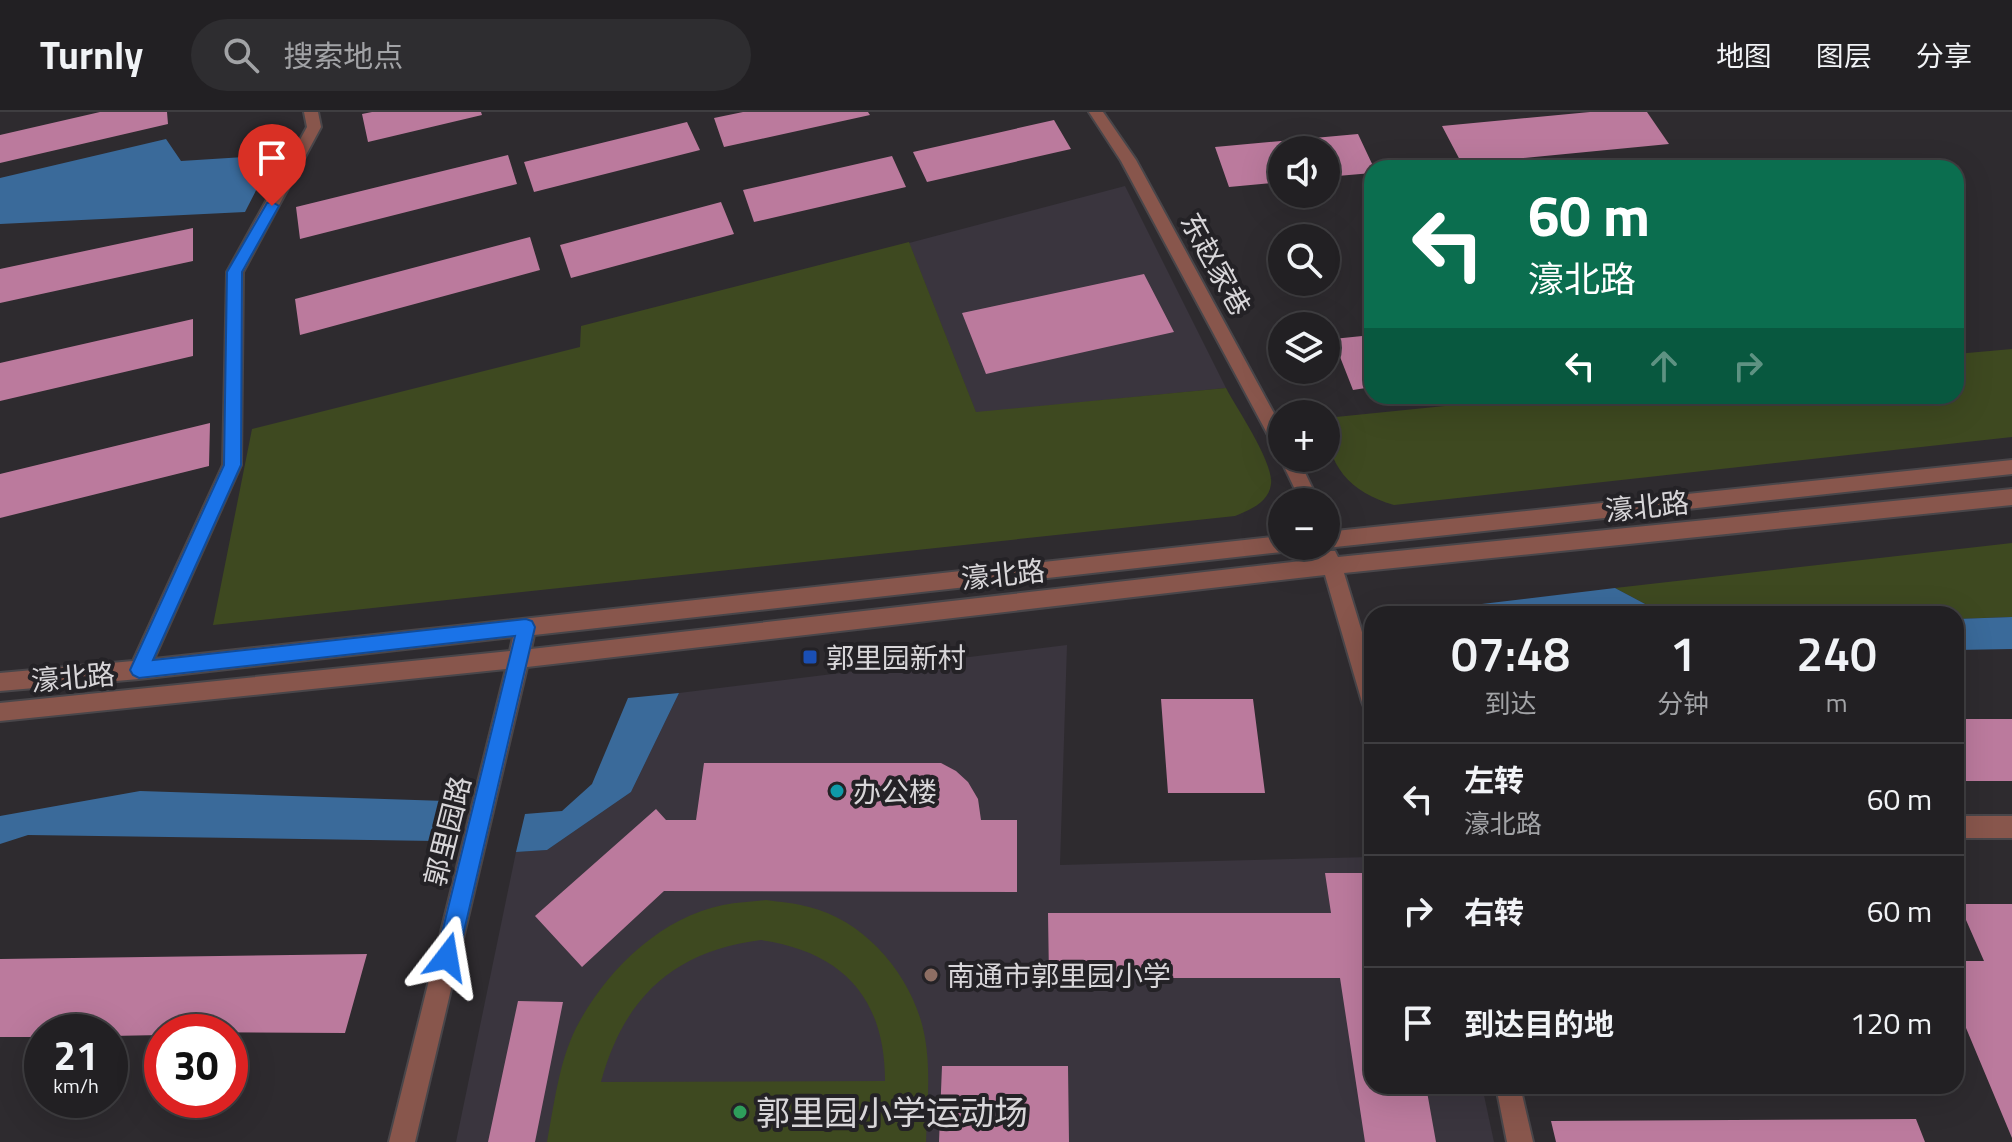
<!DOCTYPE html>
<html lang="zh">
<head>
<meta charset="utf-8">
<style>
	body { margin:0; font-family:"Titillium Web","Noto Sans SC",sans-serif; background:#2e2d30; color:#f1f3f6; height:100vh; display:flex; flex-direction:column; font-size:30px; white-space:nowrap }
	* { box-sizing:border-box; margin:0 }
	p { font-size:26px; color:#a2a3a6 }
	.icon { flex:none; width:44px; height:44px; fill:none; stroke:currentColor; stroke-width:2; stroke-linecap:round; stroke-linejoin:round }
	.map { position:relative; flex:1; overflow:hidden }
	.drawer { position:absolute; left:1364px; top:494px; width:600px; height:488px; display:flex; flex-direction:column; background:#222023; border-radius:24px; box-shadow:0 8px 32px #0002,0 0 0 2px #3f3e41 }
	.drawer>* { flex:none }
	.top-card { position:absolute; left:1364px; top:48px; width:600px; height:244px; border-radius:24px; box-shadow:0 8px 32px #0002,0 0 0 2px #3f3e41; background:#0b6e4f; color:#fff; overflow:hidden }
	.tools { position:absolute; left:1268px; top:24px; display:grid; gap:16px }
	.tools a { display:grid; place-items:center; width:72px; height:72px; border-radius:50%; background:#222023; box-shadow:0 8px 32px #0002,0 0 0 2px #3f3e41; font-size:40px }
	.speed { position:absolute; left:24px; top:902px; display:flex; gap:16px; font-size:40px; font-weight:700; text-align:center }
	.speed>* { display:grid; place-content:center; width:104px; height:104px; border-radius:50%; background:#222023; box-shadow:0 8px 32px #0002,0 0 0 2px #3f3e41; line-height:1 }
	.speed small { font-size:20px; font-weight:400 }
	.speed .limit { border:12px solid #d22; background:#fff; color:#111 }
	.pin { position:absolute; display:grid; place-items:center; width:68px; height:68px; color:#fff; margin:-82px -34px; border-radius:50% 50% 50% 0; rotate:-45deg; box-shadow:0 0 8px #0007 }
	.pin .icon { rotate:45deg }
	.me { position:absolute; width:88px; margin:-44px; rotate:14deg; stroke-linejoin:round; filter:drop-shadow(0 0 6px #0008) }
	.turn { display:flex; align-items:center; gap:28px; height:168px; padding:0 32px; font-size:36px }
	.turn .icon { width:104px; height:104px; stroke-width:2.5 }
	.turn b { display:block; font-size:56px; line-height:68px }
	.lanes { display:flex; align-items:center; height:76px; padding:0 32px; background:#0003; justify-content:center; gap:40px; direction:ltr }
	.lanes .off { opacity:.35 }
	.eta { display:flex; justify-content:space-evenly; align-items:center; height:136px; text-align:center }
	.eta b { font-size:48px; font-weight:600; line-height:56px }
	ul { padding:0; list-style:none }
	li { display:flex; align-items:center; gap:24px; height:112px; padding:0 32px; border-top:2px solid #3f3e41 }
	li div { flex:1 }
	li b { display:block; font-size:30px }
	li em { font-style:normal }
	header { display:flex; align-items:center; gap:48px; box-sizing:border-box; height:112px; padding:0 40px; background:#222023; border-bottom:2px solid #3f3e41 }
	header strong { font-size:38px }
	nav { display:flex; gap:44px; margin-inline-start:auto; font-size:28px }
	.search { width:560px; height:72px; background:#2e2d30; display:flex; align-items:center; gap:20px; box-sizing:border-box; padding:0 28px; border-radius:44px; color:#a2a3a6; font-size:30px }
	.map>svg:first-child { display:block }
	.built { fill:#3a353e }
	.green { fill:#3e4920; fill-rule:evenodd }
	.water { fill:#3a6a9a }
	.building { fill:#bb7a9d }
	.lines { fill:none; stroke-linecap:round; stroke-linejoin:round }
	.minor-casing { stroke:#49464a; stroke-width:4 }
	.minor { fill:#88564c; fill-rule:evenodd }
	.route { fill:#1a73e8; stroke:#114b97; stroke-width:2 }
	.transit-dot { fill:#1a4fb4; stroke:#242226; stroke-width:3 }
	.culture-dot { fill:#0f9aa8; stroke:#242226; stroke-width:3 }
	.education-dot { fill:#8d6e63; stroke:#242226; stroke-width:3 }
	.leisure-dot { fill:#2e9e5b; stroke:#242226; stroke-width:3 }
	.labels { text-anchor:middle; dominant-baseline:central; stroke-width:8; stroke-linejoin:round; paint-order:stroke }
	.street-label { font-size:28px; fill:#d8d6d9; stroke:#242226 }
	.poi-label { font-size:28px; fill:#d8d6d9; stroke:#242226; text-anchor:start }
	.near-poi-label { font-size:34px; fill:#d8d6d9; stroke:#242226; text-anchor:start }
</style>
</head>
<body>
<header>
<strong>Turnly</strong>
<div class="search"><svg class="icon" aria-label="search" viewBox="0 0 24 24"><circle cx="10" cy="10" r="6"/><path d="M15 15l6 6"/></svg>搜索地点</div>
<nav><a>地图</a><a>图层</a><a>分享</a></nav>
</header>
<div class="map">
<svg width="2012" height="1030" viewBox="0 0 2012 1030">
	<rect width="100%" height="100%" fill="#2e2b2f"/>
	<!-- built -->
	<path class="built" d="M1125,74L1226,276L976,301L909,131Z
		M1067,533L1060,753L1372,745V974H1482L1494,1030H456L516,740L547,738L631,680L679,581Z"/>
	<!-- green -->
	<path class="green" d="M909,130L976,300L1226,276C1237,297 1274,351 1271,372C1269,390 1250,398 1235,404L213,513L252,317L580,235L581,214Z
		M2012,237V325L1394,393C1350,380 1326,354 1326,306L1542,284H1956V242Z
		M2012,431V505H2009L1956,507V502H1664L1615,476Z
		M766,788C780,790 795,791 809,795C867,809 915,867 925,926C931,959 927,996 926,1030H547C554,993 559,950 576,916C605,860 659,806 723,793C737,790 752,790 766,788ZM761,828C843,840 885,886 885,969L601,970C624,885 674,839 761,828Z"/>
	<!-- water -->
	<path class="water" d="M166,27L181,49L274,43L245,100L0,112V66Z
		M1615,476L1664,502H1485L1465,494Z
		M2012,505V537L1956,538V507Z
		M679,581L631,680L547,738L516,740L525,702L562,699L592,672L628,586Z
		M140,679L446,689L436,729L28,723L0,732V704Z"/>
	<!-- building -->
	<path class="building" d="M100,0H167L168,12L0,51V23Z
		M372,0H481L482,3L368,30L362,2Z
		M743,0H868L870,3L724,35L714,6Z
		M1590,0H1647L1669,32L1462,52L1442,14Z
		M1054,8L1071,37L927,70L913,40Z
		M687,10L700,38L534,80L524,50Z
		M1358,22L1374,56L1372,61L1326,65V38H1282V70L1229,75L1215,35Z
		M508,43L517,72L300,127L296,95Z
		M892,44L906,75L754,110L743,78Z
		M721,90L734,122L571,166L560,133Z
		M193,116V149L0,191V157Z
		M530,125L540,158L300,223L295,187Z
		M1144,162L1174,220L986,262L962,201Z
		M193,207V244L0,289V251Z
		M1372,223V275L1353,278L1333,227Z
		M210,311L209,354L0,406V362Z
		M1161,587H1253L1265,681H1168Z
		M1956,607H2012V669H1956Z
		M704,651H941L956,659L968,670L978,687L981,708H1017V780L664,779L582,855L535,804L656,697L666,708H696Z
		M1325,761H1372V974H1426L1436,1030H1365L1340,866H1049L1048,801H1331Z
		M1959,792H2012V1026L1956,892V849H1984Z
		M367,842L345,921L162,920V923L110,924V920H42V925H0V847Z
		M518,889L563,890L535,1030H488Z
		M942,954H1068L1069,1030H939Z
		M1916,1007L1925,1030H1556L1551,1009Z"/>
	<g class="lines">
		<defs>
			<path id="minor" d="M304,0H318L321,15L243,160L241,353L154,547L1282,424V434H1291L1282,440L534,523L531,537L1319,447L1321,439H1335L1338,445L2012,377V393L1344,461L1372,553V599L1365,597L1362,590L1325,463L527,555L415,1030H389L506,557L0,609V591L510,539L513,525L139,567L0,579V561L133,549L223,353L227,160L307,15Z
				M1089,0H1103L1136,48L1282,316V340L1276,338L1121,49Z
				M1282,342V346H1298L1319,390H1301L1280,346Z
				M2012,348V362L1326,436L1320,434H1326V420Z
				M1956,704H2012V726H1956Z
				M1496,974H1520L1533,1030H1507Z"/>
		</defs>
		<!-- minor casing -->
		<use href="#minor" class="minor-casing"/>
		<!-- minor -->
		<use href="#minor" class="minor"/>
	</g>
	<!-- route -->
	<path class="route" d="M272,90L279,94L242,160L241,353L153,548L526,507L532,509L535,515L458,845L455,852L447,855L439,852L436,845L515,524L139,566L133,563L130,558L224,353L227,160L267,91Z"/>
	<!-- markers -->
	<rect class="transit-dot" x="802" y="537" width="16" height="16" rx="4"/>
	<circle class="culture-dot" cx="837" cy="679" r="8"/>
	<circle class="education-dot" cx="931" cy="863" r="8"/>
	<circle class="leisure-dot" cx="740" cy="1000" r="8"/>
	<g class="labels">
		<!-- street labels -->
		<g class="street-label">
			<text transform="translate(1216 152) rotate(61)">东赵家巷</text>
			<text transform="translate(1647 394) rotate(-6)">濠北路</text>
			<text transform="translate(1003 462) rotate(-6)">濠北路</text>
			<text transform="translate(73 565) rotate(-5)">濠北路</text>
			<text transform="translate(447 719) rotate(-76)">郭里园路</text>
		</g>
		<!-- poi labels -->
		<g class="poi-label">
			<text x="826" y="545">郭里园新村</text>
			<text x="853" y="679">办公楼</text>
			<text x="947" y="863">南通市郭里园小学</text>
		</g>
		<!-- near-poi labels -->
		<g class="near-poi-label">
			<text x="756" y="1000">郭里园小学运动场</text>
		</g>
	</g>
</svg>
<div class="tools">
<a><svg class="icon" aria-label="sound" viewBox="0 0 24 24"><path d="M4 9h4l5-4v14l-5-4H4zM17 9q2 3 0 6"/></svg></a>
<a><svg class="icon" aria-label="search" viewBox="0 0 24 24"><circle cx="10" cy="10" r="6"/><path d="M15 15l6 6"/></svg></a>
<a><svg class="icon" aria-label="layers" viewBox="0 0 24 24"><path d="M12 4l9 5-9 5-9-5zM3 14l9 5 9-5"/></svg></a>
<a>+</a>
<a>−</a>
</div>
<div class="speed"><div>21<small>km/h</small></div><div class="limit">30</div></div>
<div class="pin" style="left:272px;top:94px;background:#d93025"><svg class="icon" aria-label="arrive" viewBox="0 0 24 24"><path d="M6 21V4h12l-3 4 3 4H6"/></svg></div>
<svg class="me" style="left:447px;top:845px" viewBox="-20 -20 40 40"><path d="M0-17L14 15 0 8-14 15z" fill="#1a73e8" stroke="#fff" stroke-width="4"/></svg>
<div class="top-card">
<div class="turn"><svg class="icon" aria-label="left" viewBox="0 0 24 24"><path d="M17 20v-9H6M10 6l-5 5 5 5"/></svg><div><b>60 m</b>濠北路</div></div>
<div class="lanes"><svg class="icon" aria-label="left" viewBox="0 0 24 24"><path d="M17 20v-9H6M10 6l-5 5 5 5"/></svg><svg class="icon off" aria-label="ahead" viewBox="0 0 24 24"><path d="M12 20V5M6 11l6-6 6 6"/></svg><svg class="icon off" aria-label="right" viewBox="0 0 24 24"><path d="M7 20v-9h11M14 6l5 5-5 5"/></svg></div>
</div>
<section class="drawer">
<div class="eta">
<div><b>07:48</b><p>到达</p></div>
<div><b>1</b><p>分钟</p></div>
<div><b>240</b><p>m</p></div>
</div>
<ul>
<li><svg class="icon" aria-label="left" viewBox="0 0 24 24"><path d="M17 20v-9H6M10 6l-5 5 5 5"/></svg><div><b>左转</b><p>濠北路</p></div><em>60 m</em></li>
<li><svg class="icon" aria-label="right" viewBox="0 0 24 24"><path d="M7 20v-9h11M14 6l5 5-5 5"/></svg><div><b>右转</b></div><em>60 m</em></li>
<li><svg class="icon" aria-label="arrive" viewBox="0 0 24 24"><path d="M6 21V4h12l-3 4 3 4H6"/></svg><div><b>到达目的地</b></div><em>120 m</em></li>
</ul>
</section>
</div>
</body>
</html>
